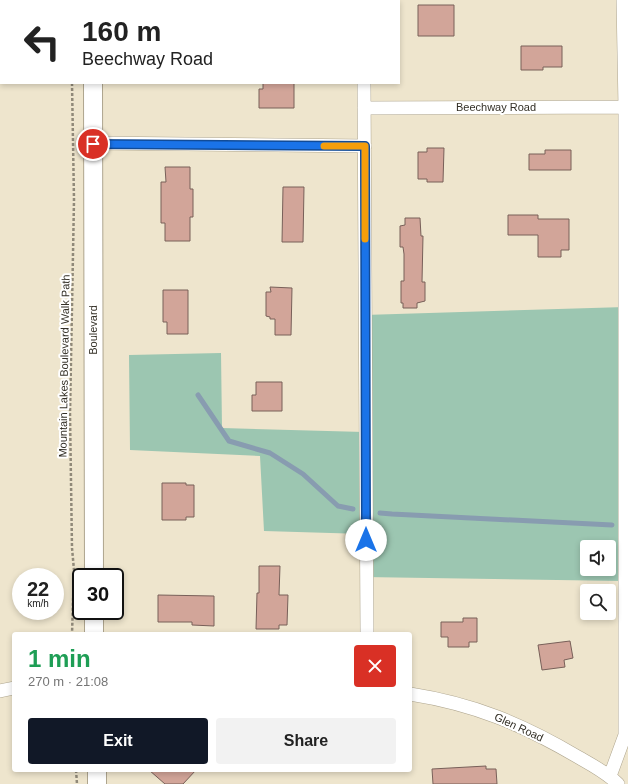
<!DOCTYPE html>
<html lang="en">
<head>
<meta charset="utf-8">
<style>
	body { margin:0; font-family:Arial,sans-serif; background:#f2f2f2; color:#222; height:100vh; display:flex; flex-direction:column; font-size:15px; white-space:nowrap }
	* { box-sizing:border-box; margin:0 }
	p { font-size:13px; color:#767676 }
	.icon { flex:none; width:22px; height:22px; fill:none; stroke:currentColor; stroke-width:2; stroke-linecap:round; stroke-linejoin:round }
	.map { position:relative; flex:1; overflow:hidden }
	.drawer { position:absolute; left:12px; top:632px; width:400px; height:140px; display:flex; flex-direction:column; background:#fff; border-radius:4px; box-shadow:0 2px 6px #0003 }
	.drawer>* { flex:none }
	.banner { position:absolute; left:0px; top:0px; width:400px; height:84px; box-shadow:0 2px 6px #0003; background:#fff; color:#222; overflow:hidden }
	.tools { position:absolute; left:580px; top:540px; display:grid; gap:8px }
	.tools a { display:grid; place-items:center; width:36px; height:36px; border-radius:4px; background:#fff; box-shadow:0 2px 6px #0003; font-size:20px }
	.speed { position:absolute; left:12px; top:568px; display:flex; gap:8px; font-size:20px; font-weight:700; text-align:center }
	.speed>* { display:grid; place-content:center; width:52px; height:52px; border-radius:50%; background:#fff; box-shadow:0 2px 6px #0003; line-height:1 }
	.speed small { font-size:10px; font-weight:400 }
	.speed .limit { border:2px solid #111; border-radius:6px; background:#fff; color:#111 }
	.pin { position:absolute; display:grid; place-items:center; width:34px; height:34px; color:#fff; margin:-17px; border:2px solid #fff; border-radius:50%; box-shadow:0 1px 4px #0007 }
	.me { position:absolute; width:44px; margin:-22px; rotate:0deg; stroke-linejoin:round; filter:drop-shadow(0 0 3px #0008) }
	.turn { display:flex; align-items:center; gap:14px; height:84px; padding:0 16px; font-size:18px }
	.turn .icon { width:52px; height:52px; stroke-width:2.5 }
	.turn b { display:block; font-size:28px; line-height:34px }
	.round { display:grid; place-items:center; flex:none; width:42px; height:42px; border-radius:4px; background:#f2f2f2 }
	.headline { display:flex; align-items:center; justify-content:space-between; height:68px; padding:0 16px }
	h1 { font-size:24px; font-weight:800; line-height:30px; color:#1e9e55 }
	.button { display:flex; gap:8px; margin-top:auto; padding:8px 16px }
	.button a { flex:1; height:46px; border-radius:4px; background:#111827; color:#fff; font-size:16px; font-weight:800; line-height:46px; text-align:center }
	.button a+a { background:#f2f2f2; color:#222 }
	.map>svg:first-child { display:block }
	.green { fill:#9cc6b1; fill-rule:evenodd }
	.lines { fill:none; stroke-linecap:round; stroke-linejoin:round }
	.stream { stroke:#889cb0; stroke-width:5 }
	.building { fill:#d2a599; stroke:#786059 }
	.minor-casing { stroke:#aea58e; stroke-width:14 }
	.secondary-casing { stroke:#aea58e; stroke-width:20 }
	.path { stroke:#908979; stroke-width:2.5; stroke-dasharray:3 2; stroke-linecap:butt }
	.minor { stroke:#fff; stroke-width:13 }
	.secondary { stroke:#fff; stroke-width:18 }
	.route-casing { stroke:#114b97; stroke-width:10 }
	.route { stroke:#1a73e8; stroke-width:7 }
	.slow { stroke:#f59e0b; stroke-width:7 }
	.labels { text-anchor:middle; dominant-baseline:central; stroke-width:4; stroke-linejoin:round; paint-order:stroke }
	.street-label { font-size:11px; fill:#332f26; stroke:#fff }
</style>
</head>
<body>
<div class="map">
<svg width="628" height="784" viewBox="0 0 628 784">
	<rect width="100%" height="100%" fill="#eee5cd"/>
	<!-- green -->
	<path class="green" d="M625,307L623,581L364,577V534L264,531L260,456L130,450L129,355L221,353L222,428L364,432V315ZM587,547H609V569H587Z"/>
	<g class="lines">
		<!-- stream -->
		<path class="stream" d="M198,395L229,441L270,453L303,474L338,506L353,509
			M380,513L392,514L612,525"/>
	</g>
	<!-- building -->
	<path class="building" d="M418,5H454V36H418Z
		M521,46H562V67H543V70H521Z
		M263,83H294V108H259V89H263Z
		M427,148H444L443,182H427V179H418V152H427Z
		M545,150H571V170H529V154H545Z
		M165,167H190V189H193V217H190V241H165V223H161V182H166Z
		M283,187H304L303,242H282Z
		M508,215H538V219H569V250H561V257H538V235H508Z
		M405,218H420L421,236H423L422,282H425V301L417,303V308H403V303H401V281H404V254L403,247H400V226L405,225Z
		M270,287L292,288L291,335H275V319H270V317L266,316V292H271Z
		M163,290H188V334H167V322H163Z
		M256,382H282V411H252V395H256Z
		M162,483H186V485H194V517H186V520H162Z
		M259,566H280L279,595H288L287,625H279V629H256L257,593H259Z
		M158,595L214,596V626L192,625V622H158Z
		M463,618H477V642H469V647H448V637H441V622H463Z
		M570,641L573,658L564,660L565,667L542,670L538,645Z
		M486,766V769H496L497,784H433L432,769Z
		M149,770H196L183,784H165Z"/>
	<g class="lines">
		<defs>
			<path id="minor" d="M363,0L364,1
				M364,83L367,634
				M364,108L628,107
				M93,143L365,146
				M0,691L14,688
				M410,694C474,704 522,724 578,757C592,765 606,772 618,784
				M610,776L625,735V107L623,0"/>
			<path id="secondary" d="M92,0V1
				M93,83L94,577
				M94,611V634
				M97,770V784"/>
		</defs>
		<!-- minor casing -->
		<use href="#minor" class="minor-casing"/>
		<!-- secondary casing -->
		<use href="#secondary" class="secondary-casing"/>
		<!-- path -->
		<path class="path" d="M69,0V1
			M72,83L74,200L70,414L72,548L74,570L72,634
			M76,770L77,784"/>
		<!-- minor -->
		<use href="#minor" class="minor"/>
		<!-- secondary -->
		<use href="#secondary" class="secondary"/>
	</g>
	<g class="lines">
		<defs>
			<path id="route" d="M93,144L365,146L366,540"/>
		</defs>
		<!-- route casing -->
		<use href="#route" class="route-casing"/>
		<!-- route -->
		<use href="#route" class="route"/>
		<!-- slow -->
		<path class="slow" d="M324,146H365V239"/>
	</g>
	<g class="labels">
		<!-- street labels -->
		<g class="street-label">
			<text x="496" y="107">Beechway Road</text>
			<text transform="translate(93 330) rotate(-90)">Boulevard</text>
			<text transform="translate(64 366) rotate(-89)">Mountain Lakes Boulevard Walk Path</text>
			<text transform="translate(519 727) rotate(25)">Glen Road</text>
		</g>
	</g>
</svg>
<div class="tools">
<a><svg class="icon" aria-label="sound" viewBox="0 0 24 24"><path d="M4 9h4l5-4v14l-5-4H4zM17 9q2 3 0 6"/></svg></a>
<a><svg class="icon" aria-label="search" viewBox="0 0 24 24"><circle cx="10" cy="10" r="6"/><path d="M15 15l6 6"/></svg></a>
</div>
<div class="speed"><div>22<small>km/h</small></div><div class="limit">30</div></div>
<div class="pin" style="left:93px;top:144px;background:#d93025"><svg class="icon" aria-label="arrive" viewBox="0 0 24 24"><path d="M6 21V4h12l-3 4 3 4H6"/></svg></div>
<svg class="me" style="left:366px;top:540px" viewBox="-20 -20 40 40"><circle r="19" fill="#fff"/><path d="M0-13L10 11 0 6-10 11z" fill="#1a73e8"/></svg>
<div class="banner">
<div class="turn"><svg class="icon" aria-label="left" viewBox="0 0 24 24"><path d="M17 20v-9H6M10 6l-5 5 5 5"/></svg><div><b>160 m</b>Beechway Road</div></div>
</div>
<section class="drawer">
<div class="headline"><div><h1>1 min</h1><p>270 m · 21:08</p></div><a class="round" style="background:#d93025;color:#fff"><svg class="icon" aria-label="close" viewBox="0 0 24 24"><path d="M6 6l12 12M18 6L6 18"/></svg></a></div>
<div class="button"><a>Exit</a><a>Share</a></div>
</section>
</div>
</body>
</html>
